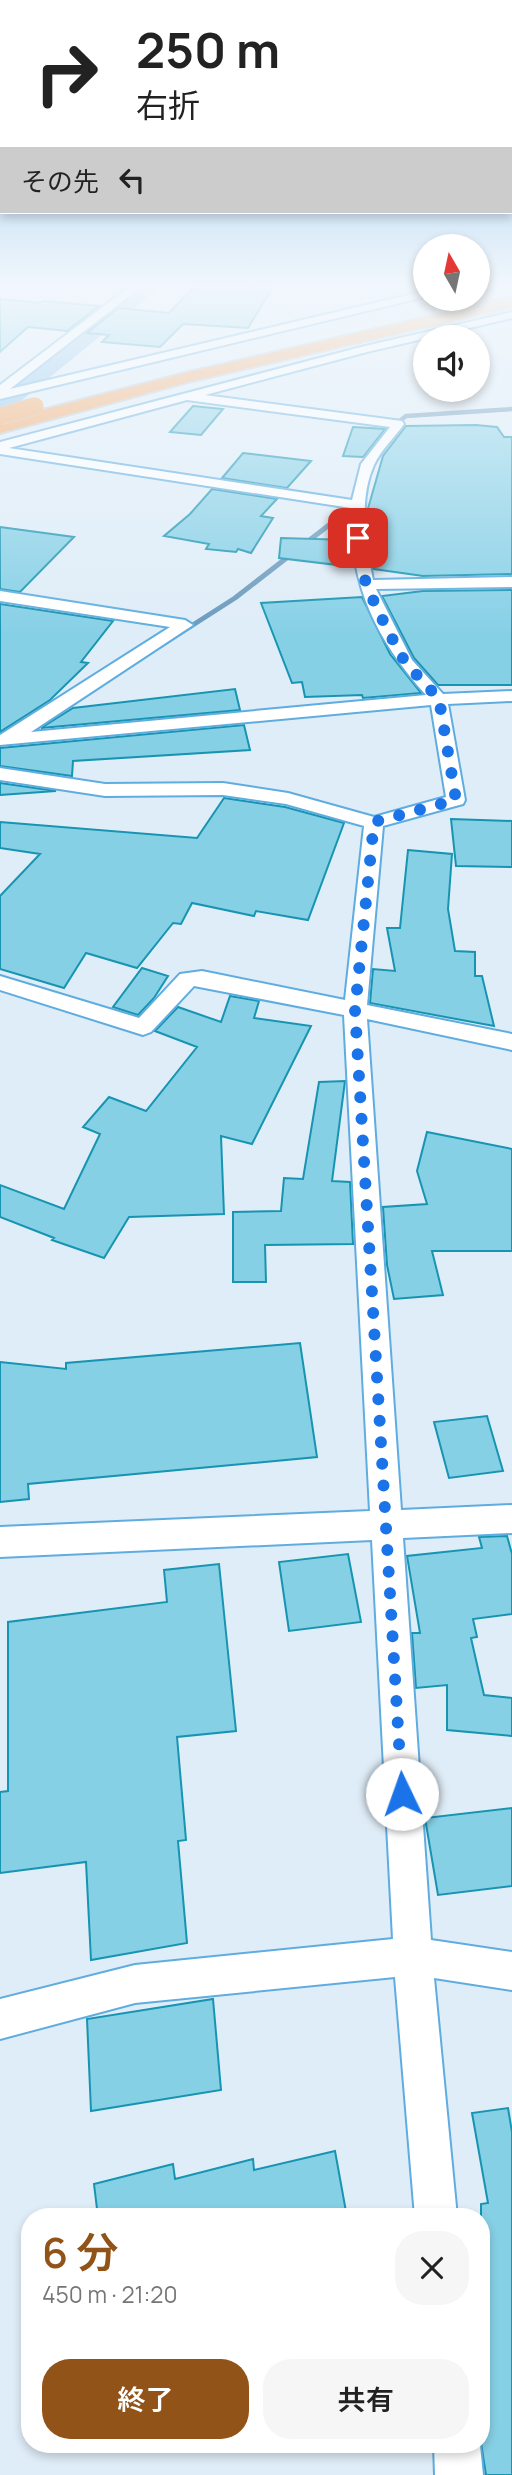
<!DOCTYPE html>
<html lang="ja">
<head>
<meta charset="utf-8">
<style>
	body { margin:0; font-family:Manrope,"Noto Sans JP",sans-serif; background:#f6f6f6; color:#222; height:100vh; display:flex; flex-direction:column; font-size:26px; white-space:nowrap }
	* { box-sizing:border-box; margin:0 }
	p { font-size:23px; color:#767676 }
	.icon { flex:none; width:38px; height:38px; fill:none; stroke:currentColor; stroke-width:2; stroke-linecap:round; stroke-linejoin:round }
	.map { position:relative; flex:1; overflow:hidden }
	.side { position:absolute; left:21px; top:2208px; width:469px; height:245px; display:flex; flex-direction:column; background:#fff; border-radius:28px; box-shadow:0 4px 10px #0003 }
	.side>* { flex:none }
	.banner { position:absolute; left:0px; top:0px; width:513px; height:214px; box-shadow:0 4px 10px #0003; background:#fff; color:#222; overflow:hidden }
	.needle { width:46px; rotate:351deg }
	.controls { position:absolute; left:413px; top:234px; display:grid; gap:14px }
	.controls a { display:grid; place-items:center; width:77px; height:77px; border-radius:50%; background:#fff; box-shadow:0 4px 10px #0003; font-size:35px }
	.pin { position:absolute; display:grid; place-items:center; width:60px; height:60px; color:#fff; margin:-30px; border-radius:14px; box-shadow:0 4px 10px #0006 }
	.me { position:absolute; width:77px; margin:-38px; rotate:357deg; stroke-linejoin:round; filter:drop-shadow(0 0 5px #0008) }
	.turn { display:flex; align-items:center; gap:24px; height:147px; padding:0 21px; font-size:32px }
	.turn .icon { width:91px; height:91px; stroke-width:2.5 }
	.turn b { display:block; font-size:49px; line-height:60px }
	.then { display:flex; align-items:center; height:66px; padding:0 21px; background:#0003; gap:14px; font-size:26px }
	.round { display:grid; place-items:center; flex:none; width:74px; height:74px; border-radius:28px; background:#f6f6f6 }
	.overview { display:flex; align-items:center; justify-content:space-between; height:119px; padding:0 21px }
	h1 { font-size:42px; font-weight:600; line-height:52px; color:#915318 }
	.cta { display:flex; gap:14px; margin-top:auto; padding:14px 21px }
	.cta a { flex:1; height:80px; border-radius:28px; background:#915318; color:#fff; font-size:28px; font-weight:600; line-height:80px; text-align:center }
	.cta a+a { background:#f6f6f6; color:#222 }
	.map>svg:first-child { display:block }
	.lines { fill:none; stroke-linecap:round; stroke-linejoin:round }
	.stream-far1 { stroke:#699abc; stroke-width:4.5 }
	.stream { stroke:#699abc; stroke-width:5 }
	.river { fill:#8bc3ea; fill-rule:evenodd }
	.building { fill:#86d0e6; stroke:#1794b1; stroke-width:2 }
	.minor-casing { stroke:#5fade0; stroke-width:4 }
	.motorway-casing { stroke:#bfc8ce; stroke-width:4 }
	.minor { fill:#fff; fill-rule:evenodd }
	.motorway { fill:#f7a25a; fill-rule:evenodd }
	.motorway-bridge-casing { stroke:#bfc8ce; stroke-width:18; stroke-linecap:butt }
	.motorway-bridge { stroke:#f7a25a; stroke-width:17 }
	.route { stroke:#1a73e8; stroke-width:12; stroke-dasharray:0 21.6 }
</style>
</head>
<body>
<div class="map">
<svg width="512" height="2475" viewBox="0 0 512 2475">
	<rect width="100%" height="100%" fill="#dfedf8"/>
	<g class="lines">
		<!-- stream-far1 -->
		<path class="stream-far1" d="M391,428L406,416L512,409"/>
		<!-- stream -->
		<path class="stream" d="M160,646L235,598L347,511L356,497"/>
		<!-- river -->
		<path class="river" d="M134,287H160L10,410L0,412V391Z"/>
	</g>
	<!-- building -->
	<path class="building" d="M194,287H273L248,328L183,324L160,347L102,342L109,335L87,333L118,308L169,313Z
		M0,299L40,303L43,301L99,306L67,331L28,327L0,352Z
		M193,406L223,409L201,435L170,432Z
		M476,425L497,427L504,437H512V574L423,576L374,569L367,512L383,456L406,426Z
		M353,427L385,429L363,457L343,456Z
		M243,453L311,461L287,488L222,478Z
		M212,489L277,499L261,516L273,518L251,553L238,549L236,552L206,549L209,544L164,536L190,514Z
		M0,527L74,537L20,592L0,589Z
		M281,538L350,540L354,567L279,558Z
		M512,590V685H438L414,658L382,596L423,591Z
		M362,597L390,654L421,693L363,698L362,695L305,697L302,682L292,683L261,603Z
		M0,604L113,621L81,662L88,663L50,700L0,732Z
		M235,689L240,710L41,728L73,708Z
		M244,725L250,750L73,761L72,776L0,766V748Z
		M0,783L56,791L0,795Z
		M224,798L285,807L344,823L308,920L256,911L254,916L192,903L181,924L173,923L137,968L86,953L64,988L0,969V896L40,854L0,848V822L197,838Z
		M451,819L512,821V867L456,866Z
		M408,850L452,854L448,909L455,951L475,952V976H482L494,1026L370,1003L373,969L395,971L387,928H400Z
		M142,968L168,976L154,998L138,1015L113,1007Z
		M230,996L259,1001L254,1018L311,1026L252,1144L221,1136L224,1214L129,1217L104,1258L52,1240L54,1238L0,1217V1185L64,1209L100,1134L83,1127L109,1097L146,1111L197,1047L155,1031L178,1007L221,1022Z
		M345,1081L332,1181L350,1182L353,1244L265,1245L266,1282H233V1212L281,1211L284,1178L303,1179L319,1082Z
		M427,1132L512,1149V1251H432L443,1295L394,1299L387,1265L383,1207L427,1204L417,1171Z
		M300,1343L317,1457L28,1484L29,1499L0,1502V1362L66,1369V1363Z
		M487,1416L503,1471L449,1478L434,1422Z
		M507,1536L512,1554V1614L473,1619L477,1637L471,1638L484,1695L512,1698V1736L447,1730V1685L416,1688L412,1633H420L407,1556L482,1548L479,1537Z
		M348,1554L361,1622L289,1631L279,1562Z
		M219,1564L236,1731L177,1737L186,1840L178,1841L187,1943L91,1960L86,1862L0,1873V1792L8,1791V1622L167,1602L164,1570Z
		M512,1808V1886L438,1895L425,1818Z
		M213,1999L221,2090L91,2111L87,2019Z
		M508,2108L512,2132V2475H486L481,2443V2204L488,2203L472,2113Z
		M335,2151L347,2217H98L94,2184L173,2164L175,2179L253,2159L254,2170Z"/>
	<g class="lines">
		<defs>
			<path id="minor" d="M129,287H141L10,389L425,291V297L0,399V385Z
				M512,312V318L367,352L205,395L402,421L404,424C395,437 381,450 374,465C358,501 366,543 373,580L512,577V587L376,589L412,660L443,694L512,691V701L448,704L465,800L463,804L383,826L367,1005L512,1034V1050L367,1019L401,1510L512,1505V1533L403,1538L431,1940L512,1952V1990L434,1978L457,2217H415L395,1977L135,2003L0,2039V1999L135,1965L393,1939L372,1540L0,1557V1527L370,1511L344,1015L194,986L151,1032L143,1035L0,990V976L139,1018L180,974L202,971L345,1000L364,826L286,804L223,795L105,796L0,780V768L105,784L223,783L288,793L374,817L446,797L431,705L0,745V735L170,627L0,601V591L185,620L193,625L31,732L426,695C375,638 350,585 351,508L0,454V442L361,347ZM187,400L390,427L361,464L352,500L9,448Z
				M434,2445H480L483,2475H435Z"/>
			<path id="motorway" d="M512,297V307L188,382L0,433V421L185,373Z"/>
		</defs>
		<!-- minor casing -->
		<use href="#minor" class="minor-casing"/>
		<!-- motorway casing -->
		<use href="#motorway" class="motorway-casing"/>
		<!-- minor -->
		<use href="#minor" class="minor"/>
		<!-- motorway -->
		<use href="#motorway" class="motorway"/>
		<defs>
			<path id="motorway-bridge" d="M0,416L35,406"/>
		</defs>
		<!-- motorway-bridge casing -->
		<use href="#motorway-bridge" class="motorway-bridge-casing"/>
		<!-- motorway-bridge -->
		<use href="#motorway-bridge" class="motorway-bridge"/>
	</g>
	<!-- sky -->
	<linearGradient id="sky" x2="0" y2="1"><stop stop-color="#83bae9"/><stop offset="0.45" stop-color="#f1f7fc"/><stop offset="1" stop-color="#f1f7fc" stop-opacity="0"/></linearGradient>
	<rect width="512" height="634" fill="url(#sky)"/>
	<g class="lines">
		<!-- route -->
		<path class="route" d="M358,538L366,585L387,629L405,662L439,699L456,800L374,822L355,1010L402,1794"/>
	</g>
</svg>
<div class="controls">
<a><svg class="needle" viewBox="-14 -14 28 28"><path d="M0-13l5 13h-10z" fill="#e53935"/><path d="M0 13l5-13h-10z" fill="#767676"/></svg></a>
<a><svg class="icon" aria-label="sound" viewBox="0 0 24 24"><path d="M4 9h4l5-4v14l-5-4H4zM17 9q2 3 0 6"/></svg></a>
</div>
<div class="pin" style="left:358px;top:538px;background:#d93025"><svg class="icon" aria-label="arrive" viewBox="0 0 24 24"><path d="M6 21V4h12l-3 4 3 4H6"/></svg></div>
<svg class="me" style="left:402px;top:1794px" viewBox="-20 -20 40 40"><circle r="19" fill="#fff"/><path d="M0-13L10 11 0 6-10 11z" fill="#1a73e8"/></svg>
<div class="banner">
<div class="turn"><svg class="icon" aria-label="right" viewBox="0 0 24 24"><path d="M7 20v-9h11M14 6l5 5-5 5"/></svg><div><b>250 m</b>右折</div></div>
<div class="then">その先<svg class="icon" aria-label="left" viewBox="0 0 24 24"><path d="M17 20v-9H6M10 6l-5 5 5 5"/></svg></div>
</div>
<section class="side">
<div class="overview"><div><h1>6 分</h1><p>450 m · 21:20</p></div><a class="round"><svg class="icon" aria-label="close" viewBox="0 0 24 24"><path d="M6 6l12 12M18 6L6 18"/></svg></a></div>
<div class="cta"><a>終了</a><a>共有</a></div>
</section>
</div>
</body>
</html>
